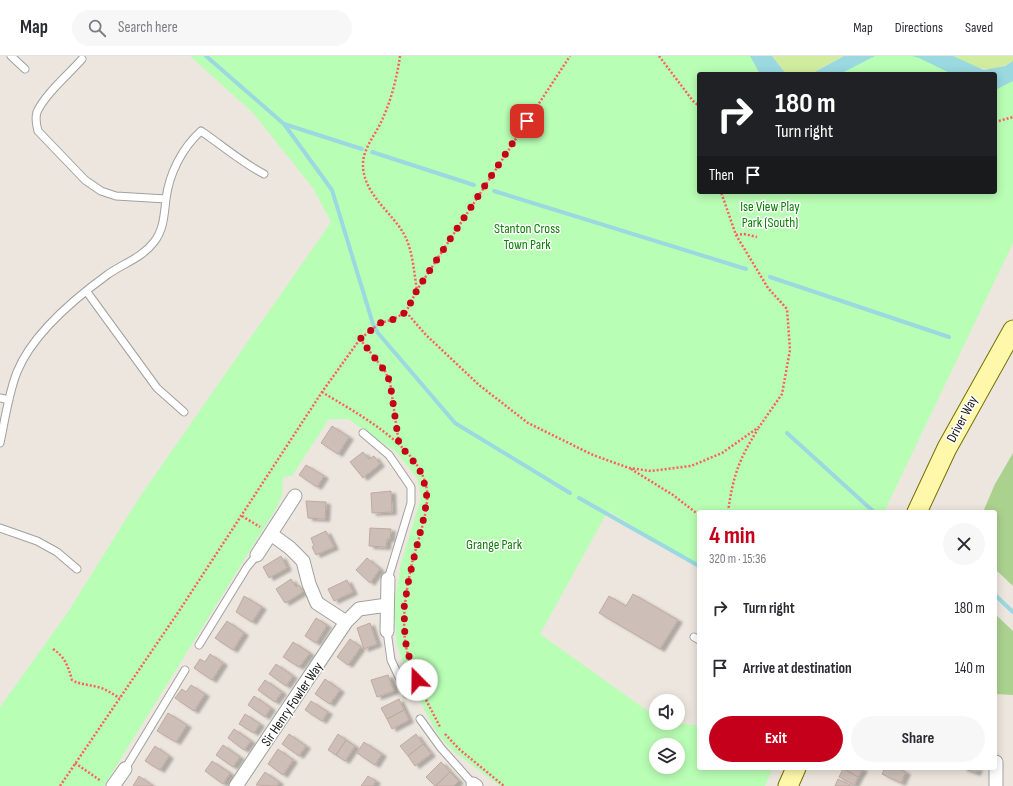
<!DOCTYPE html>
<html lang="en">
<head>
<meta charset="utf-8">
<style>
	body { margin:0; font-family:"Sofia Sans Condensed",sans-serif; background:#f7f7f7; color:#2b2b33; height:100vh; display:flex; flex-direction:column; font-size:15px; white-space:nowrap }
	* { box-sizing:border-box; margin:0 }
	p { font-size:13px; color:#7c7c81 }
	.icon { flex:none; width:22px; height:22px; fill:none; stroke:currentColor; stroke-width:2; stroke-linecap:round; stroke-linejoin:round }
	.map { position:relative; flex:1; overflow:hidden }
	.drawer { position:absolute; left:697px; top:454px; width:300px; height:260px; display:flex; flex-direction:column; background:#fff; border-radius:4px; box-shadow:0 2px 10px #0003 }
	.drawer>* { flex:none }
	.top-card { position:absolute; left:697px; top:16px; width:300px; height:122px; border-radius:4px; box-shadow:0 2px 10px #0003; background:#202124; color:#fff; overflow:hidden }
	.fabs { position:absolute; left:649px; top:638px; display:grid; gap:8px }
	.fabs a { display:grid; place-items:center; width:36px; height:36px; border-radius:50%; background:#fff; box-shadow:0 2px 10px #0003; font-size:20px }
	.pin { position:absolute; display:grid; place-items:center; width:34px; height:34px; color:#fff; margin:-17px; border-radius:8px; box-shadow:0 2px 6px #0006 }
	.me { position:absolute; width:44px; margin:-22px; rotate:338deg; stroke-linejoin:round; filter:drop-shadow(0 0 3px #0008) }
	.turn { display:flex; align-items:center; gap:14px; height:84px; padding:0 12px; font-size:18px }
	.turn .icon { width:52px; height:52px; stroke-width:2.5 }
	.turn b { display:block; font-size:28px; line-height:34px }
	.then { display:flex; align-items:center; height:38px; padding:0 12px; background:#0003; gap:8px; font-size:15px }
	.round { display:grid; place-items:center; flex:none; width:42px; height:42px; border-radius:21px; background:#f7f7f7 }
	.summary { display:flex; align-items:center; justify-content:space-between; height:68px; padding:0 12px }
	h1 { font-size:24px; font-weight:700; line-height:30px; color:#c5001a }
	.primary-button { display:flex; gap:8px; margin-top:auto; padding:8px 12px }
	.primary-button a { flex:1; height:46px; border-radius:24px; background:#c5001a; color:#fff; font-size:16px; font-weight:700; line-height:46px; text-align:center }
	.primary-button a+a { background:#f7f7f7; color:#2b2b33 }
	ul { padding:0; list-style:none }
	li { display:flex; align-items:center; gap:12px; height:60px; padding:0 12px }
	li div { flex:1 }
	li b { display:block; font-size:15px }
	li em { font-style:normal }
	header { display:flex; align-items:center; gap:24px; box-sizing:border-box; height:56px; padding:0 20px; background:#fff; border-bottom:1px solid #e1e1e2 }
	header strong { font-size:19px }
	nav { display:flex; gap:22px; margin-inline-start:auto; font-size:14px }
	.search { width:280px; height:36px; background:#f7f7f7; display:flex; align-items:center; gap:10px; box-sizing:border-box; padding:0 14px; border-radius:22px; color:#7c7c81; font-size:15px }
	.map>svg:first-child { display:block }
	.grass { fill:#d0ed9f }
	.forest { fill:#abd18f }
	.park { fill:#b9feb5; fill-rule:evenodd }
	.water { fill:#9ad9e0 }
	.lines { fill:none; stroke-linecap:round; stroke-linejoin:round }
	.stream { stroke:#9ad9e0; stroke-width:4 }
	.building { fill:#cdbeb8; stroke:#c0aaa0; filter:url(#shadow) }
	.lane-casing { stroke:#a1a1a1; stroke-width:9 }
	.street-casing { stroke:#a1a1a1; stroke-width:15 }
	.secondary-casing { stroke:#737000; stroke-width:21 }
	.path { stroke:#ff5e63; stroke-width:2.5; stroke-dasharray:2 2; stroke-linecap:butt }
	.lane { stroke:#fff; stroke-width:7 }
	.street { stroke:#fff; stroke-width:13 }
	.secondary { stroke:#fff8ab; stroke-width:19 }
	.route { stroke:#c5001a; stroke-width:7; stroke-dasharray:0 12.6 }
	.labels { text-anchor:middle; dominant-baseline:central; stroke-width:3; stroke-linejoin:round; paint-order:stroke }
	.park-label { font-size:14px; fill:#087f02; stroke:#fff }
	.street-label { font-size:14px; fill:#1a1a1a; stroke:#fff }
</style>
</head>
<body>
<header>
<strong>Map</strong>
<div class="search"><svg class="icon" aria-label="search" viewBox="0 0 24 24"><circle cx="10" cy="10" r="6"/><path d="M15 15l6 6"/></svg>Search here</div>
<nav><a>Map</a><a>Directions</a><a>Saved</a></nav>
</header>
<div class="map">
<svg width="1013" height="730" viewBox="0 0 1013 730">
	<defs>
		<filter id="shadow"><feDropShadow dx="4.5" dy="2.5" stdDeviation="1" flood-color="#0004"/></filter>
	</defs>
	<rect width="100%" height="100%" fill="#ede6de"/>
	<!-- grass -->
	<path class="grass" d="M772,0H844L810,18H786Z
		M953,0H1013V5C988,20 976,11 953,0Z"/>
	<!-- forest -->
	<path class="forest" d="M1013,397V530L995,513V456H983L995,428Z
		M995,558L1013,575V639L995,638Z"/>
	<!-- park -->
	<path class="park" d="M190,0H761L771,18H699V136H995V22L1013,16V187L884,456H699V510L608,455L540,578L656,661V667H678L699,670V712H773L765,730H500L453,695L439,680L428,661L408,620L397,589L394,551L401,507L421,441L417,422L396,396L348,363H329L292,420L283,421L282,439L277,451L104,730H0V651L68,556L139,442L331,166L313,132L253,57ZM656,689H678V711H656Z
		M859,0H929L969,18H828Z"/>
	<!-- water -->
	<path class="water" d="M750,0H772L786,18H760Z
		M844,0H875L840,18H811Z
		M912,0H953L984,14L1005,10L1013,5V25L995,34V18H952L919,2Z"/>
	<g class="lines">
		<!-- stream -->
		<path class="stream" d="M206,0L284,68L362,93
			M284,68L332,134L373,268L378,277L455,367L570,437
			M372,96L474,129
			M494,135L746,213
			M770,221L949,281
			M787,377L874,456
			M579,442L699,510
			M995,539L1013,556"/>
	</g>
	<!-- building -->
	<path class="building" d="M332,370L349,381L338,398L321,387Z
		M363,396L369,403L374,400L380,408L363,422L350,406Z
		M306,409L324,420L317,431L299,419Z
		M391,435L392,456L372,457L371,437Z
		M306,445L326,446L325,463L308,462Z
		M370,472L391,473L390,483H387L386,491L369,490Z
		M326,475L334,491L316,499L312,491L314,490L311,482Z
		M281,500L287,512L269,522L263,511Z
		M367,502L380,513L370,527L356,514Z
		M291,523L296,531L299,529L303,536L285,547L276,533Z
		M347,524L353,536L334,545L328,533Z
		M633,538L678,564L660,593L599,557L609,540L626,550Z
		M244,540L262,551L252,566L236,556Z
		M316,562L327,569L316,587L305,580Z
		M227,565L244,577L233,594L215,582Z
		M370,567L377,588L364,593L357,572Z
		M350,583L361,591L348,609L337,601Z
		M293,586L310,597L299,611L283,601Z
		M210,598L223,607L212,624L194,612L200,603L205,606Z
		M276,608L293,620L286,630L269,618Z
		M388,619L394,635L377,641L371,624Z
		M325,623L340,634L330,648L315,638Z
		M265,624L282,636L275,646L258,634Z
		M191,629L205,638L194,655L175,642L182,633L186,636Z
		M254,640L271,652L265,661L248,649Z
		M399,643L404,654L387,663L381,652Z
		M311,645L328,656L322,665L305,654Z
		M404,654L409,664L392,673L387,663Z
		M168,657L187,669L176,686L157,675Z
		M245,658L260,668L254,677L239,668Z
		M234,673L251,685L244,694L228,682Z
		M289,678L306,690L299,700L282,688Z
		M338,678L346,684L336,699L328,694Z
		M416,678L423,688L408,700L400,690Z
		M346,684L355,690L345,705L336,699Z
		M364,686L382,698L375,709L357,697Z
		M423,688L431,698L415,710L408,700Z
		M223,689L240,701L233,711L216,699Z
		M155,690L169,700L160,714L145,705Z
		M278,693L293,704L283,719L268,708Z
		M212,705L230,717L223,728L205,715Z
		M441,706L450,716L435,730L426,721Z
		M844,712H861L863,713L858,721Z
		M885,712H898L906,716L901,727L882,718Z
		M962,712H978L976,717Z
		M843,713L858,721L854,729L839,721Z
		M265,716L279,726L277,730L256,729Z
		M450,716L459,725L454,730H436Z
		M139,720L153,730H133Z
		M368,720L376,725L373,730H361Z
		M838,723L850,729L849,730H835Z"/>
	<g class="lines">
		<defs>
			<path id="lane" d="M11,0L25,13
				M82,3C69,18 45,38 37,56C35,63 36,68 38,75L85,124L101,135L116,140L166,143
				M87,236L157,332L184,356
				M0,342L9,344
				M363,377L389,399L411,431V447L388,523
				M0,387C5,364 8,339 17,316C32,279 74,243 107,219C122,208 142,202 154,186C164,173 164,159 166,143C169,118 182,92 201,75C223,90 241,106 264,118
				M0,472L37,485L57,496L77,513
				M387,575L391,604L407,638
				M694,581L699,584
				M199,589L247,511L257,499
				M420,663L441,692L473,728
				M125,713L185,614"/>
			<path id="street" d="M271,478L290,492L303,505L309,528L317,547L346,566
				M257,499L295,440
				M387,575L388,523
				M996,706V730
				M473,728L476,730
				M113,730L125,713
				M236,730L346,566L359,553L387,549"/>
			<path id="secondary" d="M917,456L947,392L1013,274
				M788,730L796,712"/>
		</defs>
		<!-- lane casing -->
		<use href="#lane" class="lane-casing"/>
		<!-- street casing -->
		<use href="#street" class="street-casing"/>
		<!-- secondary casing -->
		<use href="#secondary" class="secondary-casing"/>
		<!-- path -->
		<path class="path" d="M400,0C397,21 391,45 382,64C375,80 362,93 363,111C365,140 393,157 405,180C413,196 414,217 417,234
			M659,0L693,45L699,50
			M995,66L1013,61
			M736,179L744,178L757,181
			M406,256L426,279L479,329L528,367L593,399L629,412L651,415L691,410L722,397L759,371L782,338L790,294L787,253L768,232L736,179L721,136
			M360,283L385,315L390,326L399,388
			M322,336C356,357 422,391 427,435C429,454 418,484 413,503C407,529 402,557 405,584C409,615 426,643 440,671
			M631,413L673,439L699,459
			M728,456C733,420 739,403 758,373
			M242,460L260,471
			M53,593C65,601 68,610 72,624C81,629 87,628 97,631C105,632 112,638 120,642
			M445,678L459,693L504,730
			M75,707L101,725
			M60,730L179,555L322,336L360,283L380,267L392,264L406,256L417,234L570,0"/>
		<!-- lane -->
		<use href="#lane" class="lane"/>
		<!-- street -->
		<use href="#street" class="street"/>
		<!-- secondary -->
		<use href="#secondary" class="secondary"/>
	</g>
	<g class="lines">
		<!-- route -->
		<path class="route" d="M417,624L412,612L405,584L404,552L409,522L425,457L427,435L419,412L399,388L390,326L385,315L360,283L380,267L392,264L406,256L417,234L527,65"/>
	</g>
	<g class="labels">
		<!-- park labels -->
		<g class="park-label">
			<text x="770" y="150">Ise View Play<tspan x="770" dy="16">Park (South)</tspan></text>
			<text x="527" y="172">Stanton Cross<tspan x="527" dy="16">Town Park</tspan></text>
			<text x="494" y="488">Grange Park</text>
		</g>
		<!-- street labels -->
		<g class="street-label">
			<text transform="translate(962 363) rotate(-62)">Driver Way</text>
			<text transform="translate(292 648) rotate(-56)">Sir Henry Fowler Way</text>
		</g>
	</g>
</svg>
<div class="fabs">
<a><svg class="icon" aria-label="sound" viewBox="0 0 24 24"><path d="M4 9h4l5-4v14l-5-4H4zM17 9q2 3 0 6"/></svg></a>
<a><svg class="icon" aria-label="layers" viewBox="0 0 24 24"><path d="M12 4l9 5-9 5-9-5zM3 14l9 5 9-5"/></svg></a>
</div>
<div class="pin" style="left:527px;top:65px;background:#d93025"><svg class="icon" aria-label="arrive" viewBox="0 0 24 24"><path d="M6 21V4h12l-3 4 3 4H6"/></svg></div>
<svg class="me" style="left:417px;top:624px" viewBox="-20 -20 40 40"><circle r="19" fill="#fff"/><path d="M0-13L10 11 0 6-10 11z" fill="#c5001a"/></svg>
<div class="top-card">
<div class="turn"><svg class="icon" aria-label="right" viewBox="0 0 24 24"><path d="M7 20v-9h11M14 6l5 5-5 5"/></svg><div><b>180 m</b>Turn right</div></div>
<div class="then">Then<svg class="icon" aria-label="arrive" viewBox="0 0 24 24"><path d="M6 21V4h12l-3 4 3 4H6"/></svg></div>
</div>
<section class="drawer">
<div class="summary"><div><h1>4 min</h1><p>320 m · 15:36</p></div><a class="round"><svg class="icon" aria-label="close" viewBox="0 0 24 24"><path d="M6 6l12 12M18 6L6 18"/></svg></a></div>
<ul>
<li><svg class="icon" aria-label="right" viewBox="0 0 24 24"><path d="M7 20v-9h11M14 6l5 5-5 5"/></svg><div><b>Turn right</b></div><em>180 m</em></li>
<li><svg class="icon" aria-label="arrive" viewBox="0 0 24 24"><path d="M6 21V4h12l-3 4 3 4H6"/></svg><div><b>Arrive at destination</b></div><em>140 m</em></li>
</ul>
<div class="primary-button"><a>Exit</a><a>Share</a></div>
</section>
</div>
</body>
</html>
